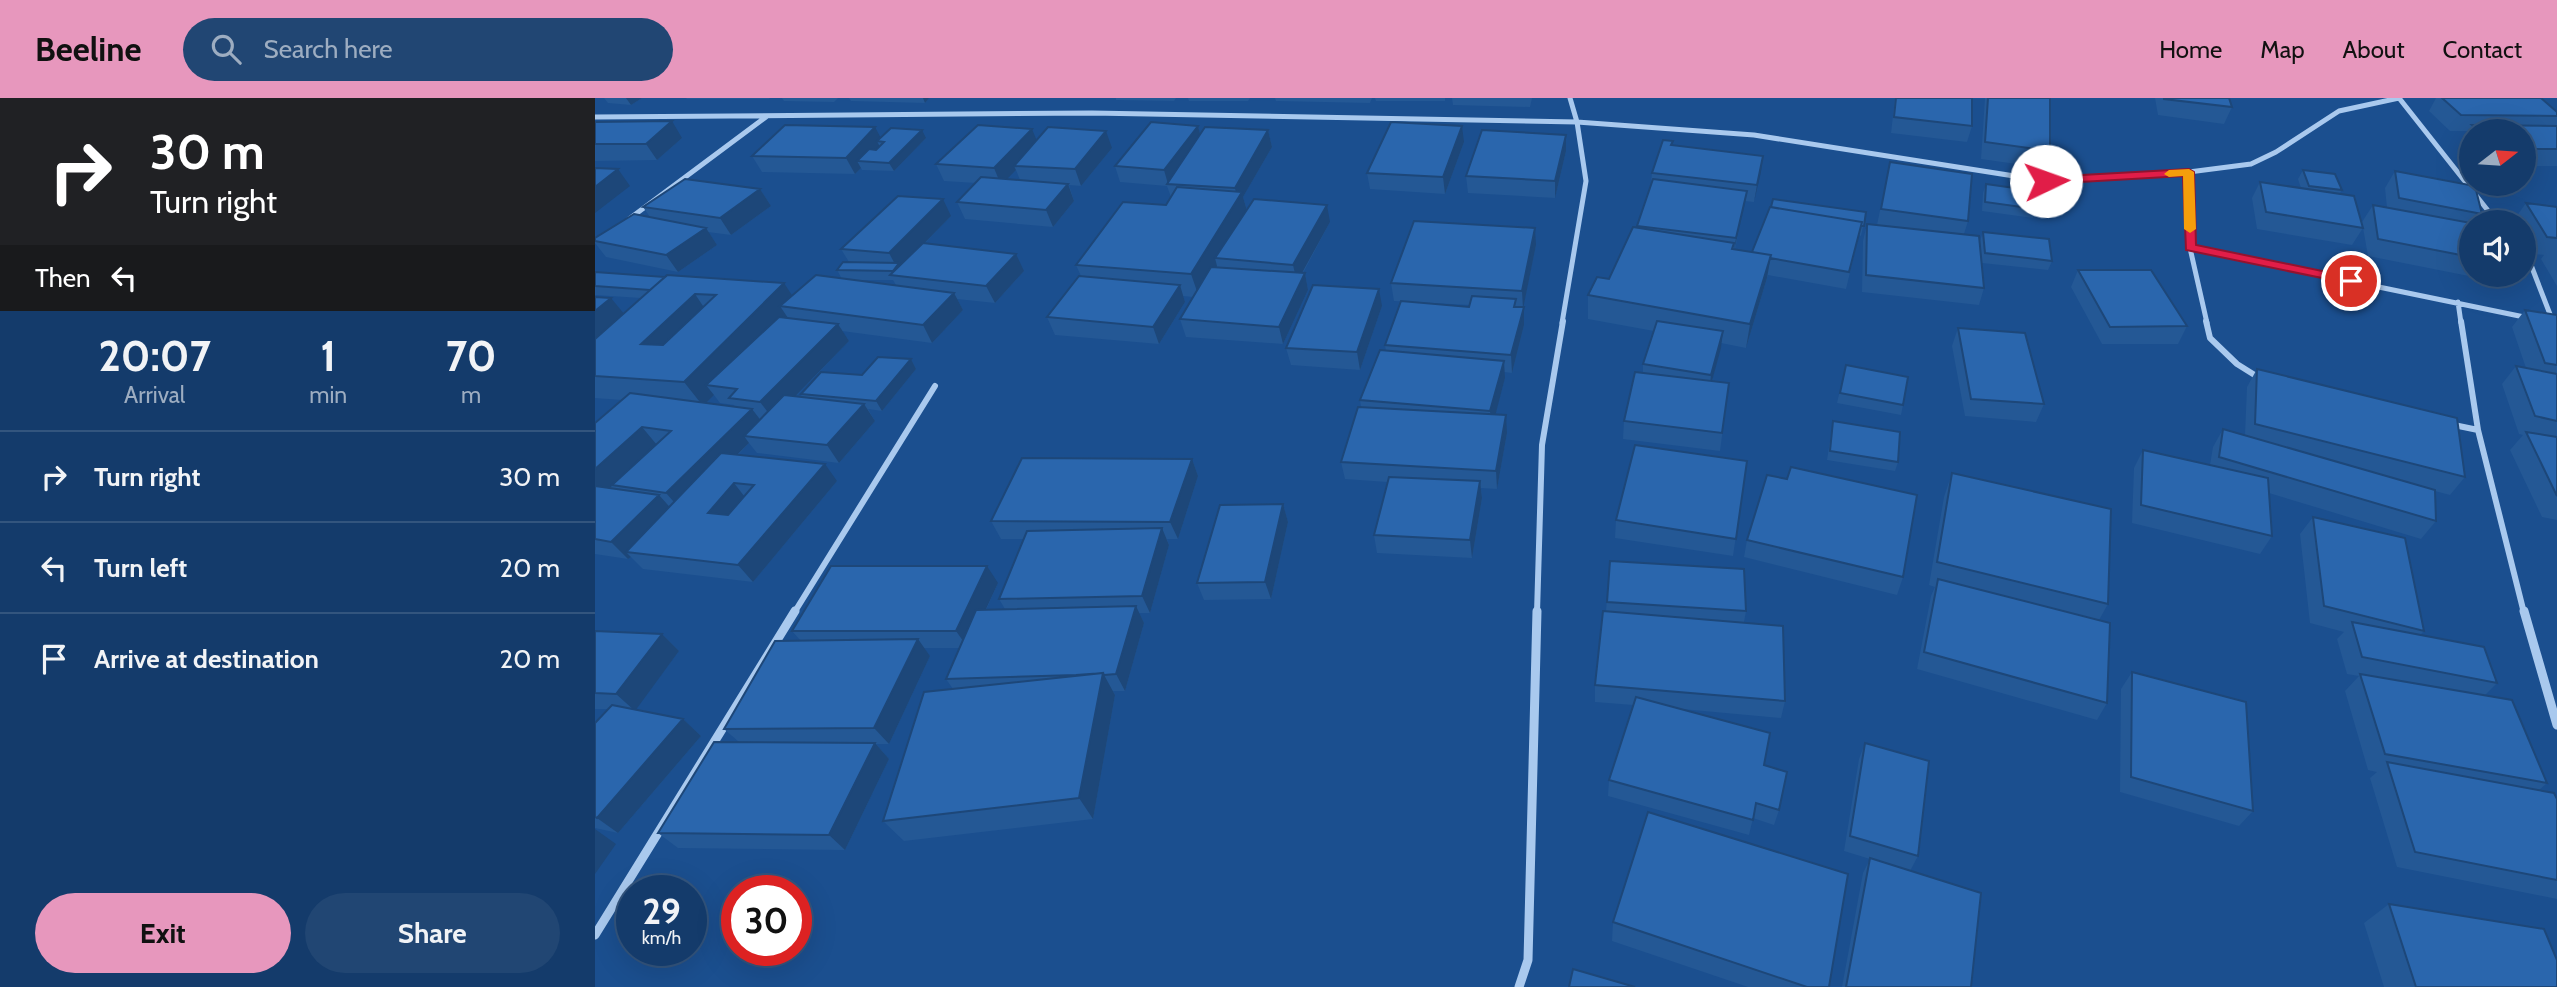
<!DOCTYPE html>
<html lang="en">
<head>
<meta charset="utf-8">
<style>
	body { margin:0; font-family:Cabin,sans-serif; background:#214673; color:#f1f3f6; height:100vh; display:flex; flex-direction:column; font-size:26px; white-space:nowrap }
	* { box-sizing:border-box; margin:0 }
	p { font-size:23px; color:#9dadc1 }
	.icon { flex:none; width:38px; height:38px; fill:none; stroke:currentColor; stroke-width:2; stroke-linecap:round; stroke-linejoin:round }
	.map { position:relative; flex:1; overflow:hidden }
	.sheet { display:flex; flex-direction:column; background:#143b6b; width:595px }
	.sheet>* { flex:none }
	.banner { background:#202124; color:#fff; overflow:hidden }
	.needle { width:46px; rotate:73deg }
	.fabs { position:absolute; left:1864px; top:21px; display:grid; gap:14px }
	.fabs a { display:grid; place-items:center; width:77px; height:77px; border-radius:50%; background:#143b6b; box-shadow:0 7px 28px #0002,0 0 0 2px #33557e; font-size:35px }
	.speed { position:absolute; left:21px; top:777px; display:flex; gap:14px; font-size:35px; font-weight:700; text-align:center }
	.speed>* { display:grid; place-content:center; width:91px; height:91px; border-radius:50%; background:#143b6b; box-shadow:0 7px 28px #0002,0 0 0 2px #33557e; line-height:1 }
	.speed small { font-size:18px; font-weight:400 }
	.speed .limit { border:10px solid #d22; background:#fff; color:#111 }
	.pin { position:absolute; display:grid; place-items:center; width:60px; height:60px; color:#fff; margin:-30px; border:4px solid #fff; border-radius:50%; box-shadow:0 2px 7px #0007 }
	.me { position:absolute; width:77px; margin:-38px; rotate:87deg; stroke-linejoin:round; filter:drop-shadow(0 0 5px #0008) }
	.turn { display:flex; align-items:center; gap:24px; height:147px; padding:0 35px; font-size:32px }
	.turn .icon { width:91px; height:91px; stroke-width:2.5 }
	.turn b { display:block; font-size:49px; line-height:60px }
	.then { display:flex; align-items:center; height:66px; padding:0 35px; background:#0003; gap:14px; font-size:26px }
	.eta { display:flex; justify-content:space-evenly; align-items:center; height:119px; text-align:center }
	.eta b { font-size:42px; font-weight:800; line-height:49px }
	.button { display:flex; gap:14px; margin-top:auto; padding:14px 35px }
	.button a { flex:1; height:80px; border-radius:42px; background:#e797bd; color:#111; font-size:28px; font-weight:800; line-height:80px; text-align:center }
	.button a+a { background:#214673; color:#f1f3f6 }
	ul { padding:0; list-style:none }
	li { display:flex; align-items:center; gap:21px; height:91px; padding:0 35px; border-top:2px solid #33557e }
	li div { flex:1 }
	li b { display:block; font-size:26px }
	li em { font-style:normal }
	header { display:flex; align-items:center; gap:42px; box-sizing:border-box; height:98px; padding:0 35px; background:#e797bd; color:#111 }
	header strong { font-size:33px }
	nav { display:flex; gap:38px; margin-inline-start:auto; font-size:24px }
	.search { width:490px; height:63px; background:#214673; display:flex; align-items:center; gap:18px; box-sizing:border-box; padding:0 24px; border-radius:38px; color:#9dadc1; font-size:26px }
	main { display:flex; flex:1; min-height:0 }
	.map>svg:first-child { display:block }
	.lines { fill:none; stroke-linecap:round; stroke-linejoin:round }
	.street-far2 { stroke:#a9c9ee; stroke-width:5 }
	.street-far1 { stroke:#a9c9ee; stroke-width:6 }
	.street { stroke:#a9c9ee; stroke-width:9 }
	.wall { fill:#245895; fill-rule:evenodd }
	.shaded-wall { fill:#1d4779 }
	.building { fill:#2a66ad; stroke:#1d4779; stroke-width:2; fill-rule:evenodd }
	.route { fill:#e11d48; stroke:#92132f; stroke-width:2 }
	.slow { fill:#f59e0b }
</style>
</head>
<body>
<header>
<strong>Beeline</strong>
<div class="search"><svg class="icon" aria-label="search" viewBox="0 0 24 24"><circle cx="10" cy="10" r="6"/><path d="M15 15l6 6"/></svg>Search here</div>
<nav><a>Home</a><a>Map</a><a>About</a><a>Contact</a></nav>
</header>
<main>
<section class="sheet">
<div class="banner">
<div class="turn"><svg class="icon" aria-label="right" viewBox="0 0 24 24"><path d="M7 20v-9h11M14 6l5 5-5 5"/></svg><div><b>30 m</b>Turn right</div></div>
<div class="then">Then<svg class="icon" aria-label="left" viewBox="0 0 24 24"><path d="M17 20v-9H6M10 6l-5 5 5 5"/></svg></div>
</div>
<div class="eta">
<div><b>20:07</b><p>Arrival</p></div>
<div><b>1</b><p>min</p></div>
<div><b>70</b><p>m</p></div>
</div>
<ul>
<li><svg class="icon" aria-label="right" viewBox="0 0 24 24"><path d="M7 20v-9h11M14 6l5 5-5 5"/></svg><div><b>Turn right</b></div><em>30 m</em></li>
<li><svg class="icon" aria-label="left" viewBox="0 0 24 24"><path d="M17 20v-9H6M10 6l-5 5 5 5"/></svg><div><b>Turn left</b></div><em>20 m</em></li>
<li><svg class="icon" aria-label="arrive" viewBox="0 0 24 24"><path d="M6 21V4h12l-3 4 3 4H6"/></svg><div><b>Arrive at destination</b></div><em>20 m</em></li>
</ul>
<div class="button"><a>Exit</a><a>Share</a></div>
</section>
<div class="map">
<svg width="1962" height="889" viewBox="0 0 1962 889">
	<rect width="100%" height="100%" fill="#1b4f8f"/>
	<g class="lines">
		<!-- street-far2 -->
		<path class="street-far2" d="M1804,0L1902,124
			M0,19L497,15L982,24L1159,37L1451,83L1594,74L1656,66L1681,54L1744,13L1804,0
			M1594,74L1595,150L1612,225
			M34,121L171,19
			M1595,150L1934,220
			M1928,158L1936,167L1958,224
			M1863,204L1866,225
			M967,225L991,83L982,24L975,0"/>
		<!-- street-far1 -->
		<path class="street-far1" d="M1611,223L1615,240L1642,266L1666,281
			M1866,223L1883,332L1929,515
			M1854,326L1883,332
			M199,515L340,288
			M942,515L947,347L968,223"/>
		<!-- street -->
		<path class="street" d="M1929,513L1962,627
			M0,837L200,513
			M924,889L933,862L942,513"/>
	</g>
	<!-- wall -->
	<path class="wall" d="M9,0H47L36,7L13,5Z
		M91,0H175L174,1H92Z
		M187,0H243L239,4L189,3Z
		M254,0H334L330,5L256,3Z
		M521,0H581L579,3L521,2Z
		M593,0H655L653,3H594Z
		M680,0H777L775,5L681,3Z
		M780,0H850V3H781Z
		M857,0H937L935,9L858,7Z
		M1300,0H1377V28L1372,44L1296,35Z
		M1390,0H1455V53L1450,70L1386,61Z
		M1560,0H1634L1637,9L1629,26L1563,17Z
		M1841,0H1946L1962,14V68H1928V33H1876V52L1867,43L1873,33H1855L1834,13Z
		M0,24L87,40L62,62L0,63Z
		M603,28L605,37L673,32L677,49L648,99L652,112L735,124L708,175H710L713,192L688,246L591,239L585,221L598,199L588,198L590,204L564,246L460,237L452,219L486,178L481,167L571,107L576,99L572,88L525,84L520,68Z
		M971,37V53L960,100L873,95L871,78Z
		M286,40H331L299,73L267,72L266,70L260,76L167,74L157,58Z
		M442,42L517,50L486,88L474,87L479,103L458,129L370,121L362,104L381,85L349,83L341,66ZM421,72L425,82L411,81Z
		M869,44L850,96L775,91L772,75Z
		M1077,47L1168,58L1159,104L1150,103L1140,151L1157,154L1271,114L1266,138L1264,137L1251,191L1173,177L1151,250L1126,245L1117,283L1134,285L1125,353L1028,341L1029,323L1048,275V266L1059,233L993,221V197L1014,181L1042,129L1056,86L1057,75Z
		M1295,64L1373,123L1369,136L1389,190L1384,207L1267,194L1268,143L1272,126L1282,127Z
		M1708,72L1747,92L1744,96L1768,130L1757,147L1662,131L1657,100L1665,84L1706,90L1703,81Z
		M1800,73L1887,116L1881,124H1876V177H1909L1904,184L1773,158L1767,124L1778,107L1792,110L1790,90Z
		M1391,86L1441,111L1438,120L1387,113L1388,95Z
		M165,91L176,108L136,137L113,134L122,147L83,174L11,159L0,145V140L55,119L48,109Z
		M1931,105L1962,109V188L1946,161L1949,157L1939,156L1928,138V124H1920L1919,122Z
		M356,118L329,146L429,173L400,205L362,201L368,212L337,245L247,233L254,243L201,298L207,299L206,296L316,261L321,271L287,313L273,311L280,323L244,365L162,355L154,345L143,357L242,383L158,484L48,471L36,459L33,461L0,456V325L27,302L0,300V199L28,216L46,200L0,197V174L198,198L247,181L242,172L254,164L246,151ZM255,182H298L301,187ZM119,297L125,305L139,307L140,309L111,305Z
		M1388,134L1457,163L1453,172L1387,165L1385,143Z
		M941,147L928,209L929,227L917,275L909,274L910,280L900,317L912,335L902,391L886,390L887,400L877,460L782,455L779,437L792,384L750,381L746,364L766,309L765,302L791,253L790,247L874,209L875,207L799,203L796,185Z
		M1483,172L1592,228L1583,246H1507L1476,189Z
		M787,208L765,272L696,267L691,250Z
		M1930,212L1962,217V422L1947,419L1915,352L1928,337L1924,336L1907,286L1921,268L1931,270L1917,229Z
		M1363,230L1449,306L1441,324L1370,318L1357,248Z
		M1251,267L1308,307L1306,317L1242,305Z
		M1662,271L1870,379L1855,397L1840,393L1841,423L1826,441L1674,395L1677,438L1665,456L1537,425L1539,370L1548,352L1615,367L1618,349L1628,331L1650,337L1652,289Z
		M1238,323L1303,364L1300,373L1232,362Z
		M597,361L603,378L583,441H572L574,447L555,515H544L549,525L530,593H518L520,597L498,721L309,743L288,723L358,591L351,581L365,550H329L335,558L294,646H281L294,661L250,752L83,750L63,735L144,644L129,631L206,543L197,533L403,485L391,512L410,511L404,501L429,441H406L396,423Z
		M1152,363L1138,458L1020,440L1021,422Z
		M1357,375L1513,506L1504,522L1512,605L1502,622L1322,571L1336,498L1340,489L1334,487L1349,399Z
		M1192,381L1308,479L1302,497L1149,459L1152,442Z
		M688,406L693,424L676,501L609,502L602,485Z
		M1718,419L1829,533L1825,537L1902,585L1889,598L1952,685L1944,692L1962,701V801L1802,769L1775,680L1782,674L1773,672L1750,593L1764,578L1752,576L1742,541L1749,534L1715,525L1705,436Z
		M1015,463L1151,513L1149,524L1190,603L1186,620L1087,611L1169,667L1184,712L1179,727L1158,720L1154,737L1013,698L1014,682L1038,607L1000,604V587L1011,513Z
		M0,533L67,536L84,553L40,612L88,621L106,638L23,735L0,730V625L13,611H0Z
		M1537,574L1658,713L1644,728L1525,694L1526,591Z
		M1270,645L1323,758L1315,773L1376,889H1247L1268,775L1275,761L1249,753L1264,661Z
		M1794,806L1962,889H1789L1769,825Z
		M1018,824L1234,889H1153L1017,843Z"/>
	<!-- shaded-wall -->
	<path class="shaded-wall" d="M31,0H47L36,7Z
		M328,0H334L330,5Z
		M77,23L87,40L62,62L51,46Z
		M603,28L607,44L573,86L569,72Z
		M867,28L869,44L850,96L848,79Z
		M280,29L288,44L282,43L285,49L262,63L266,70L260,76L251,60Z
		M437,31L444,48L419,68L421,72L406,87L399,70Z
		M327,32L331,40L299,73L294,65Z
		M673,32L677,49L648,99L653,116L620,160L622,168L604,199L596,176L642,101L640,90Z
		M511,33L517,50L486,88L480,71Z
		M971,37V53L960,100V83Z
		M1168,58L1166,74L1159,104L1162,87Z
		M23,71L35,88L0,115V89Z
		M473,86L479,103L458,129L451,112Z
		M165,91L176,108L136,137L125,120Z
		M1152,93L1149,109L1138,157L1141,140Z
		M348,101L356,118L306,169L309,174L298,173L301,168L294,155Z
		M732,107L735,124L702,184L698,167Z
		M111,130L122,147L83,174L71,157Z
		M940,130L941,147L928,211L927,193Z
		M421,156L429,173L400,205L391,188Z
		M1176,157L1172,180L1151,250L1155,226Z
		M710,175L713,192L688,246L684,229Z
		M189,185L204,208H185L193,220L126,289L111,287L119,297L108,308L89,284Z
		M585,187L590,204L564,246L558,229Z
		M784,191L787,208L765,272L762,254Z
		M359,195L368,212L337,245L328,227Z
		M100,196L116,220L65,269L46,246Z
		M16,200L30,217L0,243V213Z
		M929,209V227L917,275L916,257Z
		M243,226L254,243L178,321L165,304Z
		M1128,233L1126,250L1114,294L1116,277Z
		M316,261L321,271L287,313L281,303Z
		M909,263L910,280L897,330L895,313Z
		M269,306L280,323L244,365L232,347Z
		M157,311L171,329L149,338L154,345L86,412L71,395Z
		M911,317L912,335L902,391L901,373Z
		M47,329L62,347L6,398L0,391V371Z
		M597,361L603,378L583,441L575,424Z
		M230,366L242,383L158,484L143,467Z
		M885,383L887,400L877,460L875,442Z
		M139,385L153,403L128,433L113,415Z
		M64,397L80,415L31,454L36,459L33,461L16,444Z
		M688,406L693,424L676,501L670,484Z
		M567,430L574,447L555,515L547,498Z
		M392,468L403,485L373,550L361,533Z
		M541,508L549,525L530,593L521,576Z
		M67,536L84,553L40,613L21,596Z
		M323,541L335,558L294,646L279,630Z
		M508,575L520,597L498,721L484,700Z
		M88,621L106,638L23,735L2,720Z
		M280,645L294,661L250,752L234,737Z
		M0,731L21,746L0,776Z"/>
	<!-- building -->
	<path class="building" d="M1301,0H1377V28L1299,19Z
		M1393,0H1455V53L1390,44Z
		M1569,0H1634L1637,9L1569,1Z
		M1847,0H1946L1962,14V18L1866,17Z
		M77,23L51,46H0V24Z
		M556,24L603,28L569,72L520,68Z
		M796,24L867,28L848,79L772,75Z
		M190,27L280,29L251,60L157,58Z
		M383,27L437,31L399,70L341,66Z
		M1877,27L1962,28V51H1928V33H1884Z
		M453,29L511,33L480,71L419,68Z
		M610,29L673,32L640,90L572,86Z
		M296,30L327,32L294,65L262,63L274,51L281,52L289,44L282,43Z
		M887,32L971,37L960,83L871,78Z
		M1068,42L1078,43L1076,47L1168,58L1162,87L1057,75Z
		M1295,64L1377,76L1373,123L1286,111Z
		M0,70L23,71L0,89Z
		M1708,72L1740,76L1747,92L1714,88Z
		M1800,73L1880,88L1887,116L1804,100Z
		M386,79L473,86L451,112L362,104Z
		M90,81L165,91L125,120L48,109Z
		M1058,81L1152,93L1141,140L1042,128Z
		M1665,84L1759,98L1768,130L1671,114Z
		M1391,86L1440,93L1441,111L1390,104Z
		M582,89L647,94L596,176L481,167L528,104L571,107Z
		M303,98L348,101L294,155L246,151Z
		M659,101L732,107L698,167L620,160Z
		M1178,101L1271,114L1269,128H1266L1267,124L1176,109Z
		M1931,105L1962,109V140L1952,139Z
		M1778,107L1876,125V159L1783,141Z
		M1175,109L1267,124L1254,174L1175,160L1176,157L1157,154Z
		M39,116L111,130L71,157L0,143V140Z
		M819,123L940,130L927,193L796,185Z
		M1272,126L1384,138L1389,190L1271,177Z
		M1038,129L1139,145L1137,151L1176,157L1155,226L993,197L1002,179L1014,181Z
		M1388,134L1454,141L1457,163L1390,155Z
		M328,145L421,156L391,188L295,177Z
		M248,164L304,165L298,173L242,172Z
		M616,169L710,175L684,229L585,221Z
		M1483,172H1556L1592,228L1515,229Z
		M0,174L70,179L55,192L0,188Z
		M72,177L189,185L89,284L0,278V241ZM100,196L121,197L68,247L46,246Z
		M221,177L359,195L328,227L185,208Z
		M484,178L585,187L558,229L452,219Z
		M718,187L784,191L762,254L691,250Z
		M877,198L921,201L919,209H929L916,257L790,247L806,203L874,209Z
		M0,199L16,200L0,213Z
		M1930,212L1962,217V267L1950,265Z
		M184,219L243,226L165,304L134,300L142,291L111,287Z
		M1062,223L1128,233L1116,277L1048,266Z
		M1363,230L1430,235L1449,306L1376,301Z
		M785,252L909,263L895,313L765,302Z
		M283,259L316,261L281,303L206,296L226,274L267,277Z
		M1251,267L1313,279L1308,307L1245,295Z
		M1921,268L1962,276V323L1940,318Z
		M1662,271L1862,320L1870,379L1660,326Z
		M1040,274L1134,285L1127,335L1029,323Z
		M35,295L157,311L71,395L17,387L76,333L47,329L0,371V325Z
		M189,297L269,306L232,347L149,338Z
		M763,309L911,317L901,373L746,364Z
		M1238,323L1305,334L1303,364L1235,353Z
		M1628,331L1840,392L1841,423L1624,359Z
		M1931,334L1962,339V398Z
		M1040,347L1152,363L1141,441L1021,422Z
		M1548,352L1673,380L1677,438L1546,407Z
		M126,355L230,366L143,467L31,454ZM139,385L159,387L133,417L113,415Z
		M427,360L597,361L575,424L396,423Z
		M1196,369L1322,397L1308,479L1152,442L1172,377L1192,381Z
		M1357,375L1516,411L1513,506L1342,464Z
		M794,379L885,383L875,442L779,437Z
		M0,388L64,397L16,444L0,441Z
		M688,406L670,484L602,485L625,407Z
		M1718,419L1810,440L1829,533L1729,508Z
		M567,430L547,498L404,501L432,433Z
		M1015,463L1149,471L1151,513L1012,504Z
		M236,468H392L361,533H197Z
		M1343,481L1515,525L1512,605L1329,554Z
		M541,508L521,576L509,577L508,575L481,577L351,581L381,512Z
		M1008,513L1188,528L1190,603L1000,587Z
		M1757,524L1889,549L1902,585L1767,559Z
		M0,533L67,536L21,596L0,595Z
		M323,541L279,630L129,631L180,543Z
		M1537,574L1651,604L1658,713L1536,679Z
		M508,575L484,700L288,723L329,594Z
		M1765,576L1917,602L1952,685L1790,656Z
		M1041,599L1175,635L1169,667L1192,674L1184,712L1161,705L1158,722L1014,682Z
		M17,607L88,621L2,720L0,719V625Z
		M119,644L280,645L234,737L63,735Z
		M1270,645L1334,663L1323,758L1255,738Z
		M1792,664L1959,695L1962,701V782L1820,754Z
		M1053,714L1253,776L1234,889H1212L1018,824Z
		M1275,760L1386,795L1376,889H1251Z
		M1794,806L1949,831L1962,862V889H1821Z
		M978,871L1040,889H974Z"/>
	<!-- route -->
	<path class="route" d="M1594,71L1599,74L1601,147L1756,179L1762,183L1756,186L1591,152L1588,78L1451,86L1445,83L1451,79Z"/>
	<!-- slow -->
	<path class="slow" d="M1594,71L1599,74L1601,131L1595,135L1589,131L1588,78L1574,79L1569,76L1574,72Z"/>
</svg>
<div class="fabs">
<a><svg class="needle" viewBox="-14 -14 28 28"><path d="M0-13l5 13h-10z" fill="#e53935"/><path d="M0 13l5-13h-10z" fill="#9dadc1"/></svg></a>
<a><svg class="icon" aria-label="sound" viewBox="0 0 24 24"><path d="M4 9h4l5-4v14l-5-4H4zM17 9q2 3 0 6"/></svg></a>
</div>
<div class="speed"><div>29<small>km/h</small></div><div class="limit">30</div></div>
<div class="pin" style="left:1756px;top:183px;background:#d93025"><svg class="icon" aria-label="arrive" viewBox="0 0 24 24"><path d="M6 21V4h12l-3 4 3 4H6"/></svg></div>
<svg class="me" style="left:1451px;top:83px" viewBox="-20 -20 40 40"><circle r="19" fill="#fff"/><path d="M0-13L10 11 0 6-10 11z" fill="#e11d48"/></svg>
</div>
</main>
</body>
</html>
